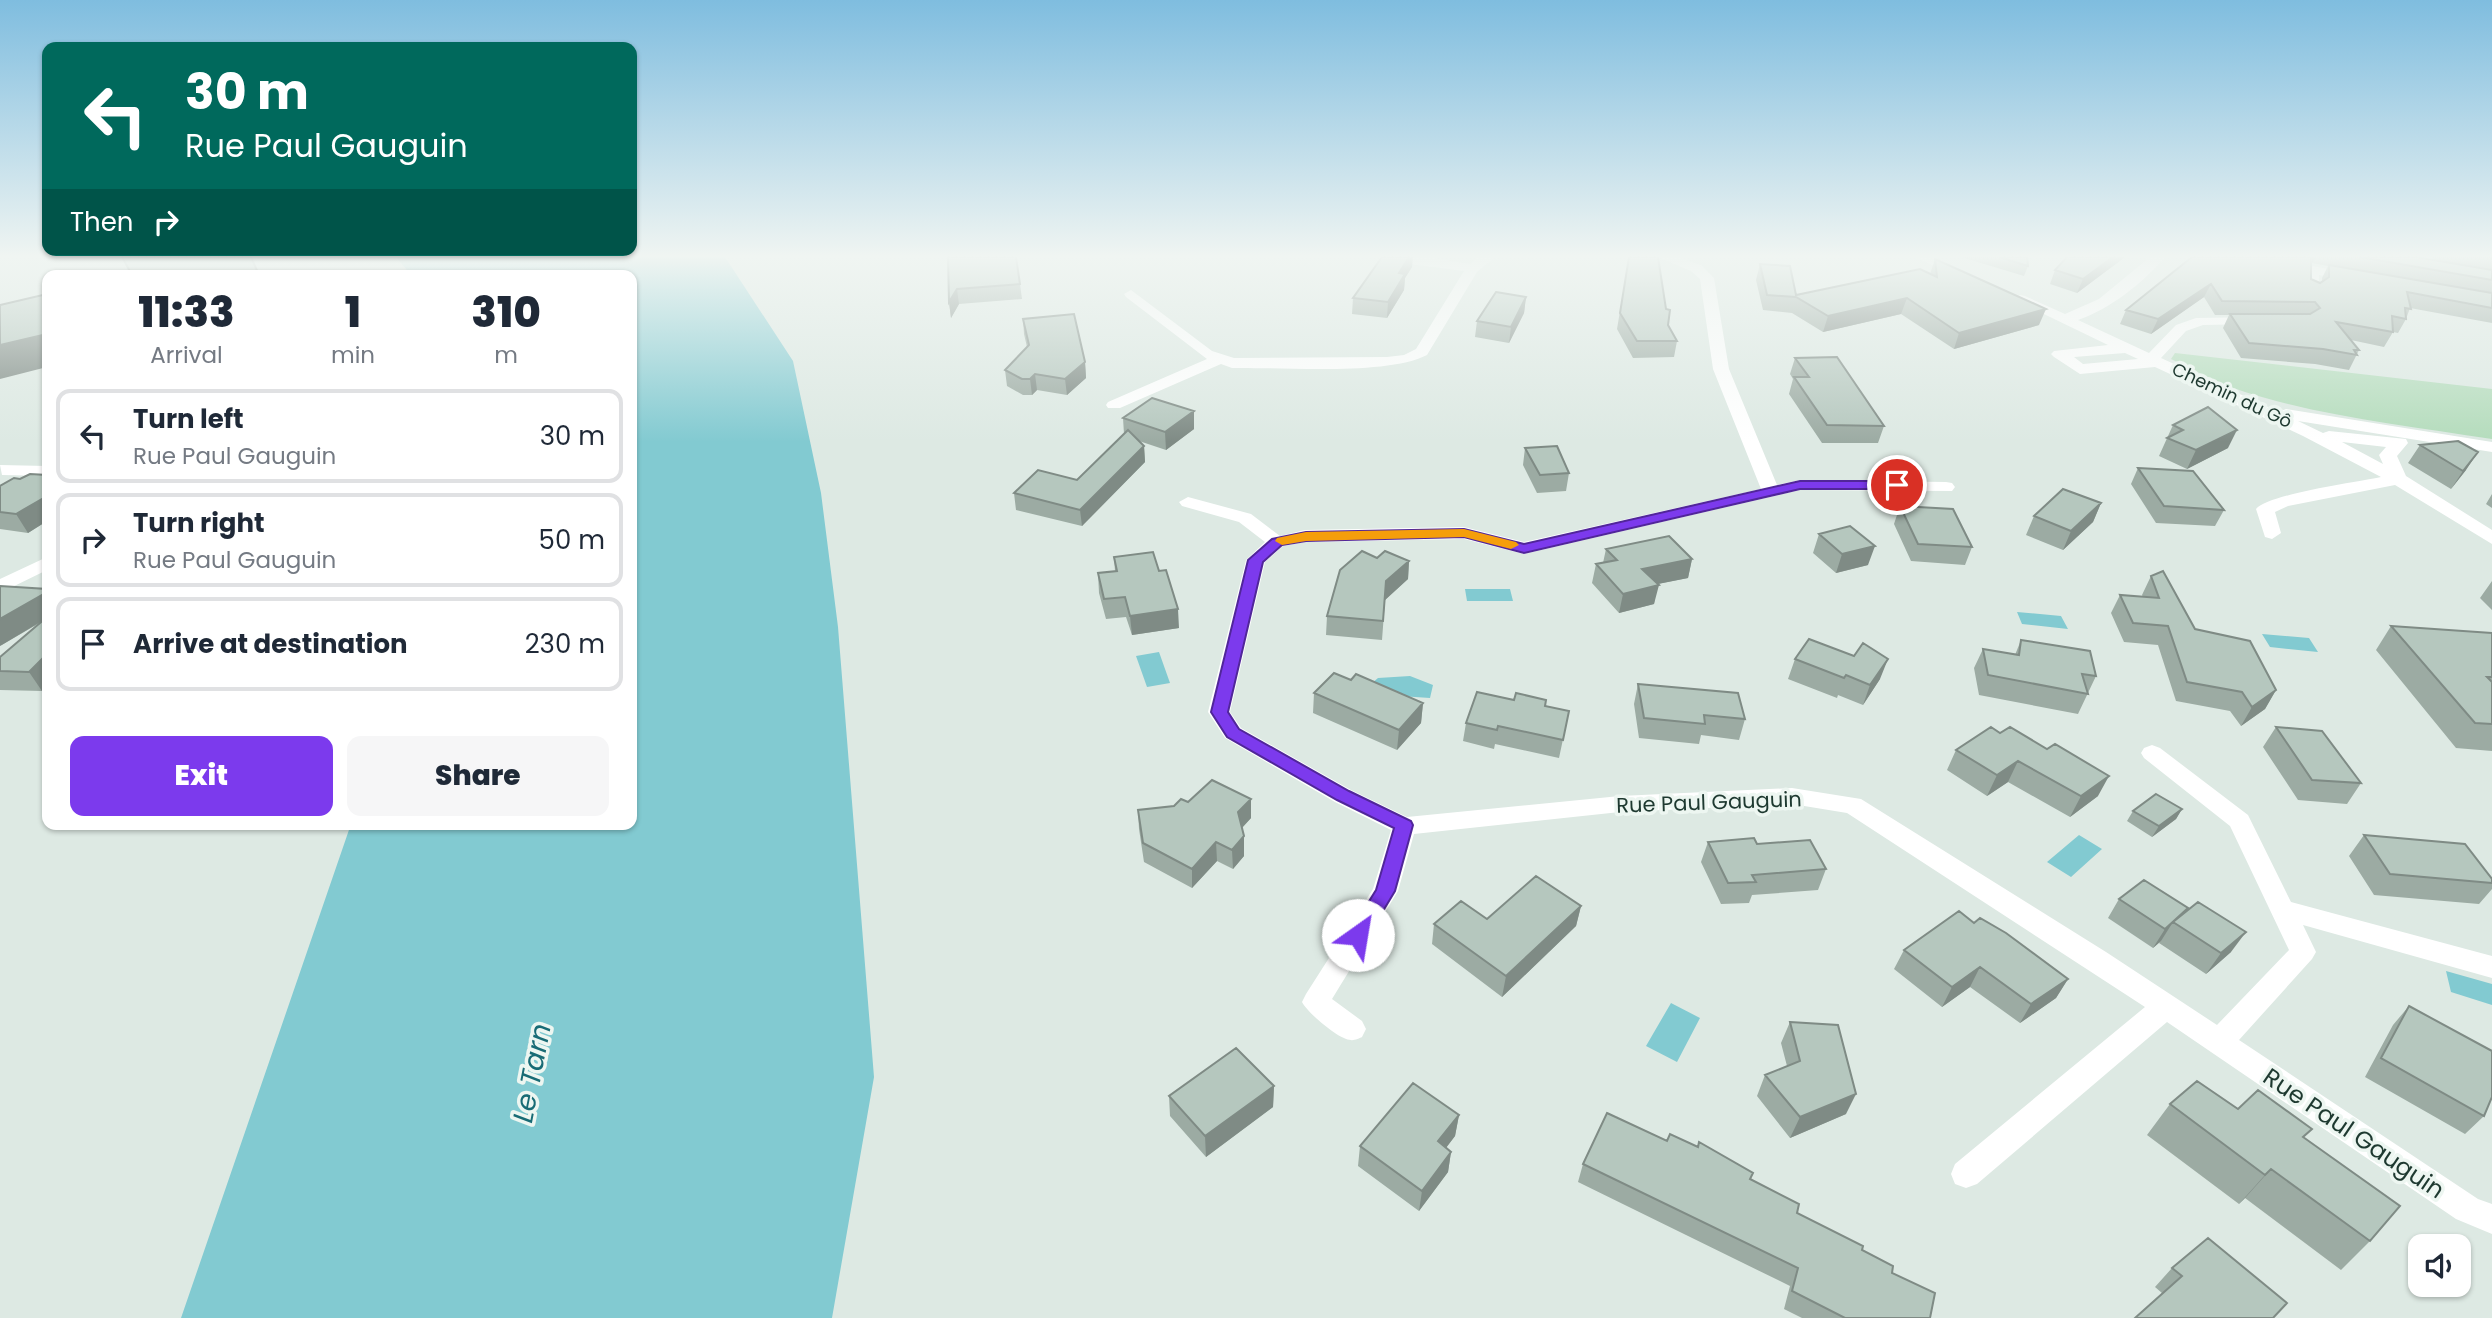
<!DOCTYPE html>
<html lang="en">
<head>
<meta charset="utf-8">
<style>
	body { margin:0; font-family:Poppins,sans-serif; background:#f6f6f7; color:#1f2937; height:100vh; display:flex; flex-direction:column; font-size:26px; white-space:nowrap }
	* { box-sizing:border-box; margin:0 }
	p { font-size:23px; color:#747a83 }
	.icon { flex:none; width:38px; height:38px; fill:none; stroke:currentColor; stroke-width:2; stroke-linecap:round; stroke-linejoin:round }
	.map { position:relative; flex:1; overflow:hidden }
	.sheet { position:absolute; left:42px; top:270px; width:595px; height:560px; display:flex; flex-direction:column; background:#fff; border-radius:14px; box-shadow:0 2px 5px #0004 }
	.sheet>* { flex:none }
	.top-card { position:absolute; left:42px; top:42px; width:595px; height:214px; border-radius:14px; box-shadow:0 2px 5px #0004; background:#00695c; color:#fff; overflow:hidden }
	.fabs { position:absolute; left:2408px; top:1234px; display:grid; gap:14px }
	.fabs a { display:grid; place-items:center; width:63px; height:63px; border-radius:14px; background:#fff; box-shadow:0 2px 5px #0004; font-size:35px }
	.pin { position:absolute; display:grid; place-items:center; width:60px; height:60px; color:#fff; margin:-30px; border:4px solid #fff; border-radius:50%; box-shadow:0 2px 7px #0007 }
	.me { position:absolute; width:77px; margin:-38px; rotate:32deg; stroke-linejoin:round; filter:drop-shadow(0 0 5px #0008) }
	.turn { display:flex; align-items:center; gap:24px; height:147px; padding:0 28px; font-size:32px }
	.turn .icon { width:91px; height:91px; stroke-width:2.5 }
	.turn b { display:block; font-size:49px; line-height:60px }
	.then { display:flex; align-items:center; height:66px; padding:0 28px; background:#0003; gap:14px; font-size:26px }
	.eta { display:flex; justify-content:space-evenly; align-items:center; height:119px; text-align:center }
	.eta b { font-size:42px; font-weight:800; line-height:49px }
	.action { display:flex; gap:14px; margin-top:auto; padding:14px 28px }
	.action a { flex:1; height:80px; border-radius:14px; background:#7c3aed; color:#fff; font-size:28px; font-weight:800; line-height:80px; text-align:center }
	.action a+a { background:#f6f6f7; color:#1f2937 }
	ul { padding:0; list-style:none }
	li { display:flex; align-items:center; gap:21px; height:94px; margin:0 14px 10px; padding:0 14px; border:4px solid #e0e1e3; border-radius:14px }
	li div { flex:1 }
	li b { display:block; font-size:26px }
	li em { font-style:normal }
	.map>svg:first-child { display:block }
	.green { fill:#b4dcbc }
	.water { fill:#82cad1 }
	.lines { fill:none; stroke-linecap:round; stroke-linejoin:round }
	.minor { fill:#fff; fill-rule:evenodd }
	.wall { fill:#9caba3; fill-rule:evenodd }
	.shaded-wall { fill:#7f8b85 }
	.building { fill:#b5c7be; stroke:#7f8b85; stroke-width:2 }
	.route { fill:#7c3aed; stroke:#51269a; stroke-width:2 }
	.slow { fill:#f59e0b }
	.labels { text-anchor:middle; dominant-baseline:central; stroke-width:7; stroke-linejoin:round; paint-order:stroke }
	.far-street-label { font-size:18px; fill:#1e3930; stroke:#edf6f1 }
	.street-label { font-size:21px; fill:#1e3930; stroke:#edf6f1 }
	.near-street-label { font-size:24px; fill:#1e3930; stroke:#edf6f1 }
	.near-water-label { font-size:28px; font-style:italic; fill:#186b75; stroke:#edf6f1 }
</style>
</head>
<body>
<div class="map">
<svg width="2492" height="1318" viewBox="0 0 2492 1318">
	<rect width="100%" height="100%" fill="#dde9e3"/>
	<!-- green -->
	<path class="green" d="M2175,353L2492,389V439C2410,426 2325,417 2245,392C2220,384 2195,371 2171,359Z"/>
	<!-- water -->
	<path class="water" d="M396,257H725L793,361L821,493L838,627L874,1077L832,1318H181L351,824H632V275H411Z
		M1465,589H1510L1513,601H1467Z
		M2017,612L2061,616L2068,629L2022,624Z
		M2262,634L2309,638L2318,652L2270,647Z
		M1159,652L1170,683L1147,687L1136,656Z
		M1410,676L1433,685L1430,698L1385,695L1371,684L1378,678Z
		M2079,835L2102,849L2071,877L2047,862Z
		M2446,971L2492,984V1005L2451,992Z
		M1671,1003L1700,1018L1677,1062L1646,1046Z"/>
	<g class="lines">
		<!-- minor -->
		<path class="minor" d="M1379,257H1427L1470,264L1479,257H1495L1477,272L1427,355C1386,376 1282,367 1232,368L1221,364L1120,408H1108L1106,405L1108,402L1207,359L1126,297L1124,294L1131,290L1212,351L1234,358L1387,357L1404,355L1416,349L1464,271L1386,261Z
			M1658,257H1678L1701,265L1714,278L1729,369L1777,485L1800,480L1946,482L1952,483L1955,487L1952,491L1800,490L1524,554L1464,539L1305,542L1283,546L1265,562L1230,712L1241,728L1351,790L1407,817L1620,796L1792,788L1861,799L2106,952L2217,1025L2289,950L2230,826L2144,758L2141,753L2144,748L2152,745L2160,748L2248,815L2291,902L2492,956V978L2303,925L2316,952L2312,959L2239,1040L2478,1199L2492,1204V1234L2456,1219L2167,1022L1977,1184L1966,1188L1955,1184L1951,1174L1955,1164L2145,1007L1847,813L1792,804L1620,812L1414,834L1398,891L1332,999L1362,1021L1366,1029L1362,1037C1360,1038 1353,1041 1351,1040C1339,1040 1307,1012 1302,1002L1306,994L1373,889L1391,830L1335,802L1225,738L1208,712L1246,560L1265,542L1239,522L1182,506L1179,502L1188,497L1251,514L1280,536L1305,530L1464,527L1524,542L1761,489L1713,369L1700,279L1691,271Z
			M1915,257H1934L1965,272L1958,276L1953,275Z
			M2150,257H2165C2143,283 2110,309 2078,320L2149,353L2176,325L2196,318L2260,317L2262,320L2260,323L2255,324L2203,325L2186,331L2161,358L2279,412L2286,409L2492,442V452L2298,421L2323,433L2329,431L2406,439L2408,443L2397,456L2406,476L2492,530V544L2395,485L2288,506L2275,512L2281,533L2272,539L2265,537L2256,509C2269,494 2357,482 2381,477L2303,436L2155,367L2080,374L2054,357L2051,354L2054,351L2108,345L2013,299L2020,295L2025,296L2065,314L2099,299ZM2125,353L2138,359L2083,364L2074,357ZM2342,442L2386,447L2379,455L2383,464Z
			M2312,266L2352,273L2359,277L2352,281L2319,275V291L2312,295L2305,291V270Z
			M0,465L47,466V476L2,475Z
			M47,557V570L0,593V579Z"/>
	</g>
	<!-- wall -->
	<path class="wall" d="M948,257L1020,284L1022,299L959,304L951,318L949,302Z
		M1629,257L1677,341L1674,357L1633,358L1617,329Z
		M1961,257H2027L2028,266L2024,276Z
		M2125,257L2077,293L2050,284L2055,270Z
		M2192,257H2360L2492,280V323L2410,308L2406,319L2398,333L2393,332L2384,347L2351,340L2359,350L2349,370L2315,364L2241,358L2223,328L2229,315H2215L2204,297L2151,334L2120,324L2126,310ZM2312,263L2328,266L2322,278V283H2320L2311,279V264Z
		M2432,257H2492V280L2432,260Z
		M1935,259L2039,325L1954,349L1901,314L1823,332L1792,313L1763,310L1756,280L1760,264L1796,295L1930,274Z
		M1412,267L1405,278L1404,290L1387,318L1352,314L1353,298Z
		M1526,297L1524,313L1509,343L1475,337L1477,321Z
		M1023,319L1085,362L1086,378L1067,395L1037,390L1032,395H1023L1007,386L1005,370L1027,347L1024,334Z
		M1795,358L1884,426L1878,443H1822L1789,394L1793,379L1790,374Z
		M1123,418L1194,429L1166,450L1139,441L1144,446L1145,462L1082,526L1016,510L1014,493L1077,480L1124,434Z
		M2173,425L2228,448L2187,469L2159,456Z
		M2420,445L2466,470L2451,489L2408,463Z
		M1525,448L1569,473L1566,491L1537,493L1523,465Z
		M2138,468L2224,510L2215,526L2156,523L2131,484Z
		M47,475V521L28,533L0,529V486L20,479Z
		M2492,494V508L2486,504Z
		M2101,503L2093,522L2063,550L2026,535L2034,516Z
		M1900,506L1972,547L1965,565L1911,561L1894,524Z
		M1819,534L1868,565L1836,573L1813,553Z
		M1606,549L1692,559L1688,578L1657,584L1654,604L1619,613L1592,583L1596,564L1603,563Z
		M1114,557L1179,628L1132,635L1126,617L1106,619L1099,593L1098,573L1115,571Z
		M1377,558L1409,561L1408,579L1385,600L1382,640L1326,635L1327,616Z
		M2151,576L2195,629L2276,690L2265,709L2241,726L2230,711L2176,701L2158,645L2124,642L2111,613L2120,595L2143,597L2142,595Z
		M2492,581V610L2480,598Z
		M47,589L42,691L0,690V657L43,621L0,646Z
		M2391,626L2492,633V751L2456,748L2376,650Z
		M2021,640L2096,676L2078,714L1979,695L1974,668L1983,649L2015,655Z
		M1795,659L1880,679L1863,705L1838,695L1837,698L1788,679Z
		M1351,680L1423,703L1421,723L1397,750L1313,713L1314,693Z
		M1638,684L1745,719L1739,740L1701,735L1699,744L1639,738L1634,704Z
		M1545,706L1569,711L1559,758L1495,744L1494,749L1463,741L1466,723Z
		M1991,727L2098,796L2070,817L2008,782L1987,796L1947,770L1956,750Z
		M2276,727L2361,783L2347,804L2298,800L2263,747Z
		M1188,802L1251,818L1242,828L1244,836V856L1233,869L1217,861L1192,888L1144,862L1139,829L1138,810L1174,806Z
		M2182,809L2176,819L2152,837L2127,821L2133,811Z
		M2364,835L2492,879V889L2479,904L2374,895L2349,856Z
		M1708,842L1757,844L1826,869L1818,890L1752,895L1749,903L1721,904L1701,862Z
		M2119,899L2186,912L2231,952L2206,974L2159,943L2161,941L2153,948L2108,918Z
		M1581,906L1576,926L1502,997L1432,944L1434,924L1487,919Z
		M1974,923L2068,979L2056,998L2020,1023L1970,987L1942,1007L1894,969L1904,950Z
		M2409,1006L2484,1116L2465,1134L2365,1077L2393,1025Z
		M1790,1022L1846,1114L1790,1138L1757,1096L1765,1075L1787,1066L1781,1043Z
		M1274,1086L1273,1107L1206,1157L1170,1116L1169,1096Z
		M2170,1104L2238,1109L2304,1138L2370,1241L2341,1270L2245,1198L2239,1204L2147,1135Z
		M1459,1115L1455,1136L1446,1148L1451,1152L1448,1172L1419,1211L1358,1166L1360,1146Z
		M1583,1164L1750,1179L1797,1213L1862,1250L1892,1273L1930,1318H1802L1784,1309L1790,1286L1578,1182Z
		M2172,1268L2273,1318L2162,1293L2155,1287Z"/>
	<!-- shaded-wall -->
	<path class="shaded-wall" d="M1409,257H1413L1412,267L1405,278L1404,290L1387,318L1388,302L1399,273Z
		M2113,257H2125L2077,293L2083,279Z
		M2309,257H2316L2312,263L2304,268Z
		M2211,284L2204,297L2151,334L2158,319Z
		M957,289L959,304L951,318L949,302Z
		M1526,297L1524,313L1509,343L1511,327Z
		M1907,298L1901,314L1823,332L1828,316Z
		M2046,309L2039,325L1954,349L1959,333Z
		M47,334V367L0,379V345Z
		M1085,362L1086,378L1067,395L1065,379Z
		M1035,374L1037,390L1032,395L1030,379Z
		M1194,411V429L1166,450L1165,432Z
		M2237,430L2228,448L2187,469L2196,450Z
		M1144,446L1145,462L1082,526L1080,510Z
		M2478,452L2466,470L2451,489L2463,471Z
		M47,496V521L28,533L16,514Z
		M2101,503L2093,522L2063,550L2071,531Z
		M1875,546L1868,565L1836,573L1842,554Z
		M1692,559L1688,578L1638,588L1642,569Z
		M1409,561L1408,579L1385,600L1386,581Z
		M1659,585L1654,604L1619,613L1623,594Z
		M47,592V618L0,646V619Z
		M1178,609L1179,628L1132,635L1130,616Z
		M47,654V686L42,691L29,672Z
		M1888,659L1880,679L1863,705L1870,685Z
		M2276,690L2265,709L2241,726L2252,707Z
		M1423,703L1421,723L1397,750L1399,730Z
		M2018,761L2008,782L1987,796L1997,775Z
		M2109,776L2098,796L2070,817L2081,796Z
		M1251,799V818L1238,832V812Z
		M2182,809L2176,819L2152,837L2159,826Z
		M1244,836V856L1233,869L1232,850Z
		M1216,842L1217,861L1192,888V869Z
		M1581,906L1576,926L1502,997L1506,976Z
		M2188,908L2177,925L2173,922L2161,941L2153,948L2165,929Z
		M2246,932L2231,952L2206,974L2221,953Z
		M1980,967L1970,987L1942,1007L1952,987Z
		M2068,979L2056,998L2020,1023L2031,1004Z
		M1274,1086L1273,1107L1206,1157L1205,1136Z
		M1856,1094L1846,1114L1790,1138L1800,1117Z
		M1459,1115L1455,1136L1435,1162L1438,1141Z
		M1451,1152L1448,1172L1419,1211L1422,1191Z
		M2271,1169L2245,1198L2239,1204L2265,1175Z"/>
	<!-- building -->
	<path class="building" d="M122,257H251L259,275H132Z
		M948,257H1016L1020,284L957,289L949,302Z
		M1382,257H1409L1399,273L1405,274L1388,302L1353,298Z
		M1629,257H1658L1666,309L1670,310L1668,325L1677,341H1637L1620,313Z
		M1999,257H2027L2028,266Z
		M2067,257H2113L2083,279L2055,270Z
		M2192,257H2311V279L2320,283L2329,277V265L2492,293V308L2407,292L2411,309L2405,308L2406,319L2392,316L2393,332L2336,322L2359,350H2354L2357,355L2323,349L2249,343L2230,314H2310L2320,308L2315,302L2222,301L2211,284L2158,319L2126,310Z
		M2360,257H2416L2492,270V280Z
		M1935,259L2046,309L1959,333L1907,298L1828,316L1796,297L1767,295L1760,264L1790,266L1796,295L1920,269L1937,277Z
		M1496,292L1526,297L1511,327L1477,321Z
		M47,294V334L0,345V305Z
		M1074,314L1085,362L1065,379L1035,374L1030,379H1022L1005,370L1029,345L1023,319Z
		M1837,357L1884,426L1827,425L1794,377H1809L1795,358Z
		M1152,398L1194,411L1165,432L1123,418Z
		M2208,407L2237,430L2196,450L2167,438L2183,430L2173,425Z
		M1128,430L1144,446L1080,510L1014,493L1038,470L1077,480Z
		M2458,441L2478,452L2463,471L2420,445Z
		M1557,446L1569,473L1540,475L1525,448Z
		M2138,468L2193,471L2224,510L2164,506Z
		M30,474L47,475V496L16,514L0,512V486L14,478L20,479Z
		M2063,489L2101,503L2071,531L2034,516Z
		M1900,506L1953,509L1972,547L1918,544Z
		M1850,526L1875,546L1842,554L1819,534Z
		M1669,536L1692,559L1642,569L1659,585L1623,594L1596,564L1617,560L1606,549Z
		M1362,551L1377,558L1385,551L1409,561L1386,581L1383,621L1327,616L1340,570Z
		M1153,552L1159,571L1166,570L1178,609L1130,616L1125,597L1104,599L1098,573L1117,571L1114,557Z
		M2163,571L2195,629L2250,641L2276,690L2252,707L2242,692L2187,682L2168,626L2133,623L2120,595L2159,598L2151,576Z
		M0,586L47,589V592L0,619Z
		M47,617V654L29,672L0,671V657Z
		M2391,626L2492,633V677H2487L2492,682V724L2475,723Z
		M1809,639L1854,656L1863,643L1888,659L1870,685L1846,675L1844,678L1795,659Z
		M2021,640L2090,651L2096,676L2082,674L2088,694L1988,675L1983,649L2019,655Z
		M1334,673L1351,680L1356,674L1423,703L1399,730L1314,693Z
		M1638,684L1738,693L1745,719L1704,715L1705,724L1644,718Z
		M1477,692L1514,700L1516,693L1546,700L1545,706L1569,711L1563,740L1498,726L1497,730L1466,723Z
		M1991,727L2000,733L2010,727L2047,749L2055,744L2109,776L2081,796L2018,761L1997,775L1956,750Z
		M2276,727L2322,731L2361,783L2312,780Z
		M1212,780L1251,799L1238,812L1244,836L1232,850L1216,842L1192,869L1143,843L1138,810L1174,806L1181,799L1188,802Z
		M2156,794L2182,809L2159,826L2133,811Z
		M2364,835L2465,844L2492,879V883L2390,874Z
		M1754,838L1757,844L1810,840L1826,869L1752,875L1756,882L1728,883L1708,842Z
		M1536,876L1581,906L1506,976L1434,924L1461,901L1487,919Z
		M2144,880L2188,908L2165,929L2119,899Z
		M2198,902L2246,932L2221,953L2173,922Z
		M1959,911L1974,923L1980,918L2006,933L2068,979L2031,1004L1980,967L1952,987L1904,950Z
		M2409,1006L2492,1051V1097L2484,1116L2381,1058Z
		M1790,1022L1838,1025L1856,1094L1800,1117L1765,1075L1800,1061Z
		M1236,1048L1274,1086L1205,1136L1169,1096Z
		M2197,1081L2238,1109L2258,1090L2312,1129L2303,1137L2400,1206L2370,1241L2271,1169L2265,1175L2170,1104Z
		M1413,1083L1459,1115L1438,1141L1451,1152L1422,1191L1360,1146Z
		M1607,1113L1667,1141L1670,1134L1698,1147L1699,1142L1753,1173L1750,1179L1799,1204L1797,1213L1863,1246L1862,1250L1893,1266L1892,1273L1935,1293L1930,1318H1845L1792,1291L1798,1268L1583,1164Z
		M2208,1238L2287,1303L2273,1318H2135L2182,1276L2172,1268Z"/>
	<!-- sky -->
	<linearGradient id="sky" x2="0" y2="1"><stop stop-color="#7fbddf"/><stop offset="0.58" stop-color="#f0f5f2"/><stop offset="1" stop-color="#f0f5f2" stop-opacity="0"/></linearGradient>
	<rect width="2492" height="442" fill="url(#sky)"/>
	<!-- route -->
	<path class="route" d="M1800,481H1897L1904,485L1897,489H1800L1524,553L1464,537L1306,541L1282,545L1263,562L1228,712L1239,729L1349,791L1411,821L1413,825L1395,891L1365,941L1358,943L1351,941L1348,935L1376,890L1394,828L1337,800L1227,737L1211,712L1248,560L1272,539L1306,532L1464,529L1524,544Z"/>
	<!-- slow -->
	<path class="slow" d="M1464,529L1516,542L1519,545L1511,549L1464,537L1306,541L1282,545L1275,541L1277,538L1306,532Z"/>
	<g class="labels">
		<!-- far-street labels -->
		<g class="far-street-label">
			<text transform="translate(2232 395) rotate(25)">Chemin du Gô</text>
		</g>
		<!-- street labels -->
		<g class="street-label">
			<text transform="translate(1709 802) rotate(-2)">Rue Paul Gauguin</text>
		</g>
		<!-- near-street labels -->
		<g class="near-street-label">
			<text transform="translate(2354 1133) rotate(34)">Rue Paul Gauguin</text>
		</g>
		<!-- near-water labels -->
		<g class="near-water-label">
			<text transform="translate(532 1073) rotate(-79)">Le Tarn</text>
		</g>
	</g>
</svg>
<div class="fabs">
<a><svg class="icon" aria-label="sound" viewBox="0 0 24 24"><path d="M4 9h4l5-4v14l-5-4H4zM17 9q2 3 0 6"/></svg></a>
</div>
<div class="pin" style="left:1897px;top:485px;background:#d93025"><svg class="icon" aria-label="arrive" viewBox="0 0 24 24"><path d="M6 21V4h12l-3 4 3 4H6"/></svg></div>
<svg class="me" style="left:1358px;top:935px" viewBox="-20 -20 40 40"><circle r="19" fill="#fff"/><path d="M0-13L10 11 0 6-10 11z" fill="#7c3aed"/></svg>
<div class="top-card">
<div class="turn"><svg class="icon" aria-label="left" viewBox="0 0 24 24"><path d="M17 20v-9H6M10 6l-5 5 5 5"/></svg><div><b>30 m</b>Rue Paul Gauguin</div></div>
<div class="then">Then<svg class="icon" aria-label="right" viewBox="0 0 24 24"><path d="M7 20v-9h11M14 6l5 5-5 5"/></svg></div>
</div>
<section class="sheet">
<div class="eta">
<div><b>11:33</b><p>Arrival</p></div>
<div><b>1</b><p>min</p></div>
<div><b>310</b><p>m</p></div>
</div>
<ul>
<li><svg class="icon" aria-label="left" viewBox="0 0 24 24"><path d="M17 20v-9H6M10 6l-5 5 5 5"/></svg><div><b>Turn left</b><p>Rue Paul Gauguin</p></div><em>30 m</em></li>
<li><svg class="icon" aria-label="right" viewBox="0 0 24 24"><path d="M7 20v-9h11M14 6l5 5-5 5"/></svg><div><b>Turn right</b><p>Rue Paul Gauguin</p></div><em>50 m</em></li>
<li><svg class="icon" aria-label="arrive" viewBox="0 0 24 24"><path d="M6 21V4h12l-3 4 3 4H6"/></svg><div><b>Arrive at destination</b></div><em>230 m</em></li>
</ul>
<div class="action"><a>Exit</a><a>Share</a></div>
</section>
</div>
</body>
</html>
